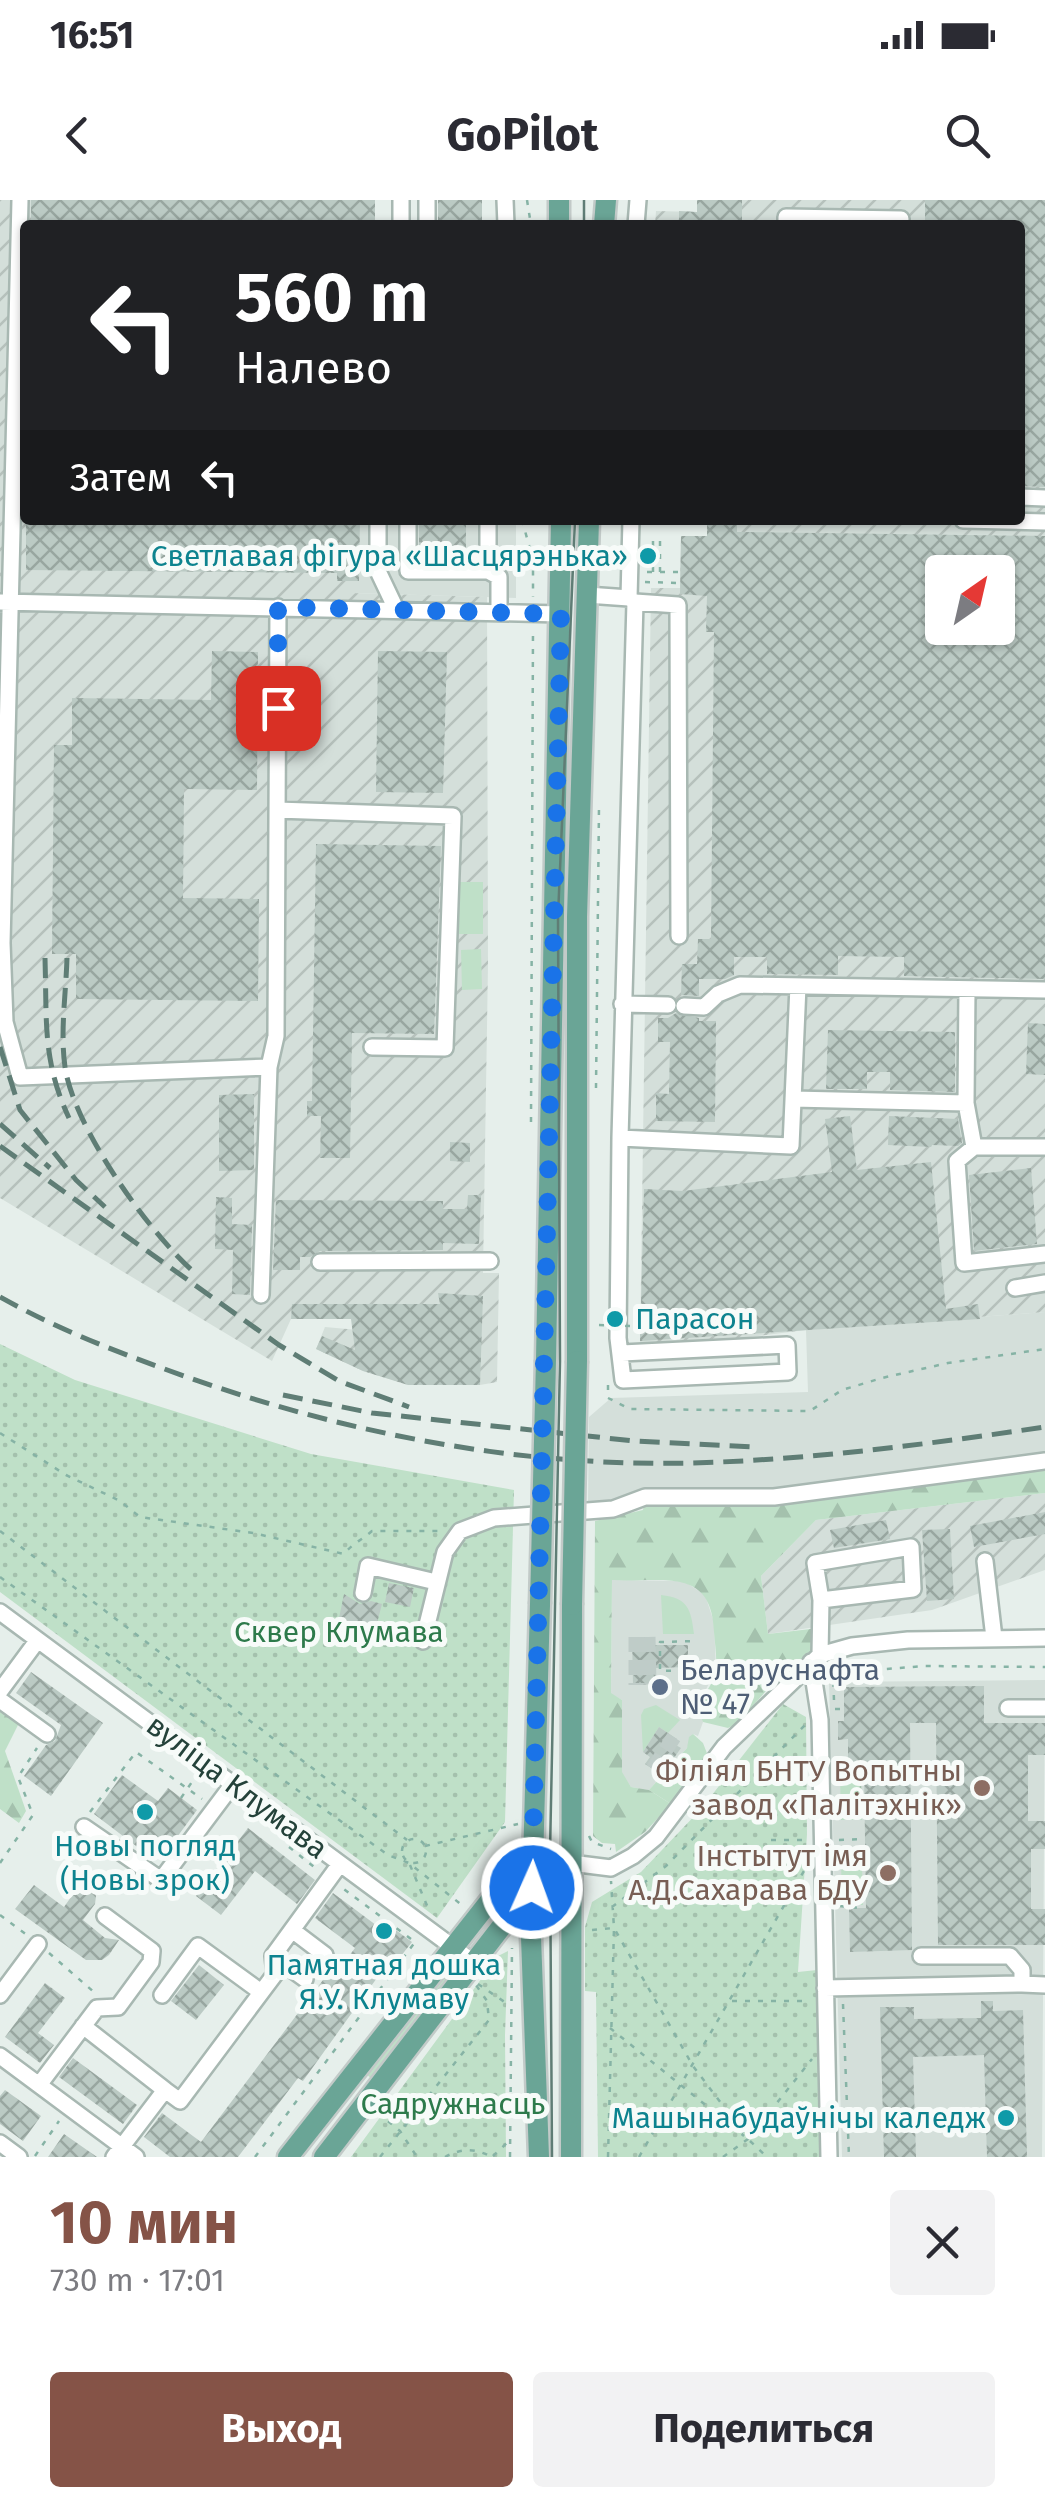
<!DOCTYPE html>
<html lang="ru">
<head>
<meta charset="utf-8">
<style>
	body { margin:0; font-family:"Fira Sans",sans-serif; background:#f2f2f3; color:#2b2b33; height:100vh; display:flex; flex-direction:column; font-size:38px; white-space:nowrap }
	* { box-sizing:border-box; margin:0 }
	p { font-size:32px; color:#7c7c81 }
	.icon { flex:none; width:55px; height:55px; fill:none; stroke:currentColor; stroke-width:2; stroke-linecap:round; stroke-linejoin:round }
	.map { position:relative; height:1957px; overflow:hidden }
	.sheet { display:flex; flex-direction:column; background:#fff; flex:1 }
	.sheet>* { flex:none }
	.hud { position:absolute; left:20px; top:20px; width:1005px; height:305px; border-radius:10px; box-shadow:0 2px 8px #0004; background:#202124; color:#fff; overflow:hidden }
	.needle { width:65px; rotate:34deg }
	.controls { position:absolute; left:925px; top:355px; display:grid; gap:20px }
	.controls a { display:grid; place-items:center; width:90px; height:90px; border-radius:10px; background:#fff; box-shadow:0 2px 8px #0004; font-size:50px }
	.pin { position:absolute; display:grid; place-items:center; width:85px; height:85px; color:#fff; margin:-42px; border-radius:20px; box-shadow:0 5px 15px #0006 }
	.me { position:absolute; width:110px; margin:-55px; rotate:2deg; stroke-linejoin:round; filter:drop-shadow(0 0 8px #0008) }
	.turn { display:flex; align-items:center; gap:35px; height:210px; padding:0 50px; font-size:45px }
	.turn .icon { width:130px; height:130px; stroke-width:2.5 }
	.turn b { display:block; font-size:70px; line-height:85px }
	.then { display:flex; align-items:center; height:95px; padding:0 50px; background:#0003; gap:20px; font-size:38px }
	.round { display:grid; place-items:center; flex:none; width:105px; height:105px; border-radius:10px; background:#f2f2f3 }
	.head { display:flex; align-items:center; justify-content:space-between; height:170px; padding:0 50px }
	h1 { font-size:60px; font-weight:700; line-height:75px; color:#855347 }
	.cta { display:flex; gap:20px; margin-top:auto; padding:20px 50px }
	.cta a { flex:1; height:115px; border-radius:10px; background:#855347; color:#fff; font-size:40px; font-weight:700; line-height:115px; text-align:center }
	.cta a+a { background:#f2f2f3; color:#2b2b33 }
	.status { display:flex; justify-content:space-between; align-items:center; height:70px; padding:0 50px; background:#fff; direction:ltr }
	.status svg { height:28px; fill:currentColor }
	header { display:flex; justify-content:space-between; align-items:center; height:130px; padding:0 50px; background:#fff; font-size:45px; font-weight:700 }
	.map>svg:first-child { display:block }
	.built { fill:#d4dfda }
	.industrial { fill:url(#industrial-furrows); fill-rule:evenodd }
	.grass { fill:#bfe0c8 }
	.forest { fill:url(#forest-firs) }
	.park { fill:url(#park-dots) }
	.building { fill:url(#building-cross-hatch); fill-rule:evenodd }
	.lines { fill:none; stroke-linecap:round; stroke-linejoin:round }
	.minor-tunnel { stroke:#bfccc8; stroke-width:15; stroke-dasharray:15 8; stroke-linecap:butt }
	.minor-casing { stroke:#a8b8b2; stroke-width:20 }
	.major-casing { stroke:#c2cac8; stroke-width:25 }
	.path { stroke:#86b3a5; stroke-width:2.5; stroke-dasharray:5 8; stroke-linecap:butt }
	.minor { stroke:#fff; stroke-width:15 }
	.major { stroke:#6aa596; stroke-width:20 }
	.tram { stroke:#5f7d75; stroke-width:2.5 }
	.rail { stroke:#5f7d75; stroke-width:5; stroke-dasharray:20 10; stroke-linecap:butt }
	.major-bridge-casing { stroke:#c2cac8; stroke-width:25; stroke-linecap:butt }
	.path-bridge { stroke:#86b3a5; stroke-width:2.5; stroke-dasharray:5 8; stroke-linecap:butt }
	.major-bridge { stroke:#6aa596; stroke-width:20 }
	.route { stroke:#1a73e8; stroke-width:18; stroke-dasharray:0 32.4 }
	.culture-dot { fill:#0f9aa8; stroke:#f7fbf9; stroke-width:4 }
	.service-dot { fill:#5c6f8a; stroke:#f7fbf9; stroke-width:4 }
	.education-dot { fill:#8d6e63; stroke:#f7fbf9; stroke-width:4 }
	.labels { text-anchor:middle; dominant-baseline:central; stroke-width:10; stroke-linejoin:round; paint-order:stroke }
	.culture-label { font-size:30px; fill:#0d838f; stroke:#f7fbf9; text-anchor:end }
	.park-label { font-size:30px; fill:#2d7a4b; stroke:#f7fbf9 }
	.service-label { font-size:30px; fill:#4e5e75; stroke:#f7fbf9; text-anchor:start }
	.education-label { font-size:30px; fill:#785e54; stroke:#f7fbf9; text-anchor:end }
	.street-label { font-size:30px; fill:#24423a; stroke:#f7fbf9 }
</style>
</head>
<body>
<div class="status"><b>16:51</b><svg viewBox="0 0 49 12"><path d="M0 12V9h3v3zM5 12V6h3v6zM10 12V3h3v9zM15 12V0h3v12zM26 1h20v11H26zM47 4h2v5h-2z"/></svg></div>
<header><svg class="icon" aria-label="back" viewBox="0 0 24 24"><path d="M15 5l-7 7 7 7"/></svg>GoPilot<svg class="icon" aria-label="search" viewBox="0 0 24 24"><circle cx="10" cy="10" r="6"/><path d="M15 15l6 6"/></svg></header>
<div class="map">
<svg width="1045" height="1957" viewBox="0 0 1045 1957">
	<defs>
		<pattern id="industrial-furrows" width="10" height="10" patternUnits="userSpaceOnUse" patternTransform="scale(2.5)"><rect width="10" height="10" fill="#d4dfda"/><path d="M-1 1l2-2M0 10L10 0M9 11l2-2" fill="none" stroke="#b6c1bc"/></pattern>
		<pattern id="forest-firs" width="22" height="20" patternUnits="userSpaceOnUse" patternTransform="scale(2.5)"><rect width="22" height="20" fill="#bfe0c8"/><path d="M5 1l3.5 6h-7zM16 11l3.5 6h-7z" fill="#a4c1ad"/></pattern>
		<pattern id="park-dots" width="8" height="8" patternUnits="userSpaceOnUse" patternTransform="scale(2.5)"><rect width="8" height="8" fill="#bfe0c8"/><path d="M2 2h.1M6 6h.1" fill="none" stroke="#a4c1ad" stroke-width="1.8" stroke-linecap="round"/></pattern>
		<pattern id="building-cross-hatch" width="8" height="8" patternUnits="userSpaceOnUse" patternTransform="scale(2.5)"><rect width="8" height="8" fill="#bbcac4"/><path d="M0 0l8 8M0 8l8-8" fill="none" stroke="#98a6a0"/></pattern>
	</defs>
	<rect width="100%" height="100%" fill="#e6efeb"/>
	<!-- built -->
	<path class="built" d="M360,320H516V398L351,393V381H359Z
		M1045,1112V1261L774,1297H645L613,1309L588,1301L589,1217L611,1198L808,1192L806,1130Z
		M612,1380L684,1381L705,1395L714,1422L716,1470L699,1503L703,1522L698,1536L693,1534L687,1548L649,1590L631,1587L621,1572L622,1500L611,1494Z
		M1045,1480L1042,1957H842L829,1482Z"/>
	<!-- industrial -->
	<path class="industrial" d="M0,0H375V25H25V320H360L359,381L351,382V393L487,397L488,765L483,1073H499L497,1182L480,1185H410L363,1171L316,1149L325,1127L480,1141L482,1119H291L272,1161L0,998Z
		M697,0H1045V1112L806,1130L688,1145L689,1140H679L676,1146L640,1147L651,388H680L681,336H707V321L713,320H1020V25H655L656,11L697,12ZM942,372H998V428H942Z
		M1045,1293V1370L932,1410L768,1434L761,1376L816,1320Z"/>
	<!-- grass -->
	<path class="grass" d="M459,682H483V734H459Z
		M481,749L482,789L462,790L461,750Z
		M661,1395C688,1398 691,1409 694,1434H663Z
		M656,1505L680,1520L668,1533L659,1527L643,1552L641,1515L644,1509Z
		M693,1534L703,1543L708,1556L671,1604L649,1590L687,1548L689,1537Z
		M446,1772L452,1776L372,1879L366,1874Z"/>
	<!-- forest -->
	<path class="forest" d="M1045,1261V1293L816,1320L761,1376L768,1434L819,1428L821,1445L779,1476L738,1523L728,1528L703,1522C694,1502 705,1497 713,1480C719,1466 715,1447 714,1432C712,1365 660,1383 612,1380L611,1493L622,1500V1572L631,1587L649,1590L671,1604L645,1632L616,1652L615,1644L602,1643L593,1636L595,1321L643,1310L645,1297H774Z
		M0,1506L20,1521L5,1551L26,1611L19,1623L0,1609Z
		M840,1573H861L862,1620H841Z
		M841,1662H862L863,1705H842Z"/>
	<!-- park -->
	<path class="park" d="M0,1144L75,1180L311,1254L514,1290L505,1622L437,1718L0,1392Z
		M783,1504L806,1517L807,1634L798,1772L817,1770L824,1957H598L596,1792L585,1791V1727L592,1702L641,1672L701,1609Z
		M508,1751L505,1835L506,1957H351L498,1756Z"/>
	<!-- building -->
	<path class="building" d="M31,0H375V25H31Z
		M438,0H482V25H438Z
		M697,0H742V25H679V11L697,12Z
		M925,0H1045V287L1020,286V25H925Z
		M26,320H360L359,381H337V373L26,370Z
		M419,320H466V360H419Z
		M707,321L737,322V332L1045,336V779L904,776V757L838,756V775L767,774V757H734V775L725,779H699V796L681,795L682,764H697L698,739H711L714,432H706L707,396L680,394L681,336H707ZM942,372H998V428H942Z
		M212,451L258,452L257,590L184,589L183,698L259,699L258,801L76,799V754H52L54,545H72V498L211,500Z
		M378,451L447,452L443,593L376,592Z
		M316,644L441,646L434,834L352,833L350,958H320L321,916H307V901H312Z
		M676,813L699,818V821H716L715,922L656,921V893L669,894L670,842H658V818H668Z
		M1028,823L1045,824V875L1026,874Z
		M828,830L955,832V892L890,890V872H867V889H826Z
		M254,894V970L219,971V895Z
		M850,916L857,970L931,962L946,1109L978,1104L980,1119L640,1141L644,989L683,991L832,972L825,919Z
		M889,916L958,919L962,943L958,946L932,945L931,947L888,945Z
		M450,942L470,943V962L450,961Z
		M1031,968L1037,1044L974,1051L969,975Z
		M468,995H481L479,1044L443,1043V1050L320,1051L310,1057H300V1070H273L276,1000L443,1001V1009H467Z
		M216,997L232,998V1024L252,1025L250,1095L232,1094L233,1050L215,1049Z
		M438,1093L483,1096L480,1185H408L363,1171L316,1149L322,1136L355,1150L351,1119H291L292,1104H440Z
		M1045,1312V1334L974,1347L970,1326Z
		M886,1320L890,1339L834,1348L830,1330Z
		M950,1329L954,1399L927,1401L922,1330Z
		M389,1383L414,1388L410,1407L385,1402Z
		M344,1394L360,1404L371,1401L382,1404L375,1431L338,1423Z
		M632,1437H653V1445H688V1467L655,1468L656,1484L633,1485Z
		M31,1472L103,1523L51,1596L24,1576L46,1545L55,1541L61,1525L16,1493Z
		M984,1486V1523H1045V1555H1028V1621H1045V1649H1031V1709H1045V1745H938L936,1523H910L912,1750L850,1752L849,1708H866L864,1569H848V1539L838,1540V1521H844V1487Z
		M659,1527L677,1539L674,1544L681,1548L662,1575L645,1564L650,1557L643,1552Z
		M122,1575L158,1601L168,1588L197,1610L166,1652L152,1641L144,1652L94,1614Z
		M248,1628L315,1680L297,1704L255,1671L221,1715L196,1696Z
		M34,1685L64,1707L76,1690L92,1688L96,1696L95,1704L83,1720L105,1738L119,1740L109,1755L102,1760H86L15,1709Z
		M333,1693L388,1734L393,1728L412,1742L397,1761L392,1757L303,1881L298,1878L238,1957H170L144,1937L162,1913L201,1942L332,1768L337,1772L355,1748L315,1718Z
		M199,1765L224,1785L196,1820L171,1801Z
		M45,1783L65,1798L38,1833L54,1845L40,1863L5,1837Z
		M981,1801H993V1811L1023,1810L1027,1957H987L984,1855L913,1857L916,1957H884L880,1807H914V1819L981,1818Z
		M73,1858L137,1905L123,1924L59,1877Z
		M5,1890L41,1916L23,1941L0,1924V1896Z
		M64,1934L97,1957H48Z"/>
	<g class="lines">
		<!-- minor-tunnel -->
		<path class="minor-tunnel" d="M636,1437V1485
			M648,1437L649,1484
			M653,1569L674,1537"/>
		<defs>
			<path id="minor" d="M20,0L2,743L5,822L20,877L269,867
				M505,0L506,25
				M401,25V0
				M427,25V0
				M636,25L638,0
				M786,25V17L901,19
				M1020,297L1045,298
				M378,320V371L396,409
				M408,320V371H488
				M488,320V371L499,377V412
				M963,320L1045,322
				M587,395L629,398L635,402L620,938L618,1138L623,1180L788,1172L787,1145L622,1153
				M629,398L631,320
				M0,402L561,414
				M635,402L678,405L679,736
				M277,610L453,616L445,848L372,847
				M622,804L668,805
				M684,806L704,807L718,794L740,785L1045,790
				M793,899L966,903L967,789
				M966,903L974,947H1045
				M620,938L791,946L798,786
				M974,947L957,961L964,1063L1045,1054
				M320,1062L490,1061
				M1015,1088L1045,1083
				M261,1095L269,867L276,836L278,407
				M985,1361L994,1438
				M363,1393L368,1366L436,1382
				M0,1412L473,1762
				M423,1441L445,1352L460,1331L494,1318L613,1309L645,1297H774L1045,1261
				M820,1455L821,1400L815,1363L911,1347L913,1389L821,1400
				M811,1462L820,1520L829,1957
				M0,1491L37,1441
				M0,1500L47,1534
				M1008,1508H1045
				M84,1627L161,1680L233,1584
				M571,1663L611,1668L633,1656L656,1637L724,1547L820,1455L852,1446L908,1440L1045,1438
				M292,1730L325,1755
				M273,1756L305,1779
				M1022,1784L1045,1785
				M825,1788L1022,1784V1770L1010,1756H921
				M0,1795L38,1744
				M162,1795L198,1746L261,1792
				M83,1826L165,1890
				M0,1856L136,1957
				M39,1885L97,1808L118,1807L151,1762L152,1751L105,1716
				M0,1943L19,1957
				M114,1957L165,1890L180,1901L275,1774L273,1756L340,1664"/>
			<path id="major" d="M559,0V25
				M604,25L606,0
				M546,1160L561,320
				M577,1161V717L589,320
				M288,1957L534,1645
				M324,1957L532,1687L571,1663
				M539,1957L531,1737L540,1404
				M571,1957L572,1405"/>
		</defs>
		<!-- minor casing -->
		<use href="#minor" class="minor-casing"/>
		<!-- major casing -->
		<use href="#major" class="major-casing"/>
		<!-- path -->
		<path class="path" d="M527,0L531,25
			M522,320L533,360V397
			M647,372H681
			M653,372V339
			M660,372V338
			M645,382L680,383
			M596,888L599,606
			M531,922L533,430
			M608,1185V1198L630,1209L810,1211L842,1190L882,1178L948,1163L1045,1149
			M0,1233L66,1275L120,1301L140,1317L253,1333L344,1354C353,1343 362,1340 372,1331H441
			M0,1331L407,1640
			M0,1377L388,1655L409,1663L463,1706
			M660,1456V1442L698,1441
			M660,1464V1471L696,1470
			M833,1469L834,1501
			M835,1473L924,1466L1045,1467
			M835,1509H847
			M839,1571L855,1569
			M181,1598L196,1576
			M90,1612L136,1552L202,1599
			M589,1636L592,1642L611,1649
			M402 1651a12 12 0 1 1 24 0a12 12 0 1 1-24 0Z
			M771,1640H808
			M839,1640L865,1639
			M425,1646L518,1624
			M289,1647L318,1670
			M0,1663L33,1615L18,1577L37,1548
			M410,1665L428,1708
			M839,1706L859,1708
			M612,1707L666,1666L806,1524
			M0,1715L27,1735
			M592,1730L614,1728L693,1866L748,1939
			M49,1753L95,1793
			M478,1784L509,1805
			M732,1801H809
			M843,1804L849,1957
			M610,1828L744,1936
			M378,1913L400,1931L417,1957
			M750,1941L767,1957
			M35,1956L59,1921
			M493,1956L509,1941
			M255,1957L415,1742L341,1687
			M380,1957L489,1820L487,1801L476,1785
			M445,1957C462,1948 474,1948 492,1957
			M510,1957L512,1748
			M608,1957L614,1728L611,1681
			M639,1957L808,1664
			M723,1957L748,1939L812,1859"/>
		<!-- minor -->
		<use href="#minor" class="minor"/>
		<!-- major -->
		<use href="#major" class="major"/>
		<!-- tram -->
		<path class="tram" d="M584,25V0
			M552,1957L550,1652L560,1161L558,716L575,320"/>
		<!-- rail -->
		<path class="rail" d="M45,758C47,821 42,860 69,918
			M67,758C66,793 60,832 65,867C74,928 149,1033 195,1073
			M0,847L20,910L76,980L105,1007
			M0,924L50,968
			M0,946L279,1145L339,1181L409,1207
			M0,1097C61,1131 122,1154 187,1177C349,1234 519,1267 691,1263C810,1260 928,1244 1045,1227
			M283,1195L372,1213L634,1241L755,1247"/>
		<defs>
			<path id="major-bridge" d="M540,1404L546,1160
				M572,1405L577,1161"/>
		</defs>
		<!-- major-bridge casing -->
		<use href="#major-bridge" class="major-bridge-casing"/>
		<!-- path-bridge -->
		<path class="path-bridge" d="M599,1125L632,1126"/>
		<!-- major-bridge -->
		<use href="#major-bridge" class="major-bridge"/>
	</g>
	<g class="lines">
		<!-- route -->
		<path class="route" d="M278,508V407L561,414L532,1688"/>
	</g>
	<!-- markers -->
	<g class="culture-dot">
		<circle cx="648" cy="356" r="10"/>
		<circle cx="615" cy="1119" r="10"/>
		<circle cx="145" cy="1612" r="10"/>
		<circle cx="384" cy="1731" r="10"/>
		<circle cx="1006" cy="1918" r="10"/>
	</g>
	<circle class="service-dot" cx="660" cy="1487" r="10"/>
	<g class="education-dot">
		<circle cx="982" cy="1588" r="10"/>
		<circle cx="888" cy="1673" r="10"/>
	</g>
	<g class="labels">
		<!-- culture labels -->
		<g class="culture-label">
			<text x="628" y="356">Светлавая фігура «Шасцярэнька»</text>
			<text x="635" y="1119" text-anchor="start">Парасон</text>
			<text x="145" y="1646" text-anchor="middle">Новы погляд<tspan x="145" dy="34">(Новы зрок)</tspan></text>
			<text x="384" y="1765" text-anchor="middle">Памятная дошка<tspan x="384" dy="34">Я.У. Клумаву</tspan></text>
			<text x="986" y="1918">Машынабудаўнічы каледж</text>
		</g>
		<!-- park labels -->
		<g class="park-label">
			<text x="339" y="1432">Сквер Клумава</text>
			<text x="453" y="1904">Садружнасць</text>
		</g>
		<!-- service labels -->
		<g class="service-label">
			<text x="680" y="1470">Беларуснафта<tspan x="680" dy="34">№ 47</tspan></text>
		</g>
		<!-- education labels -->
		<g class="education-label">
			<text x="962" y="1571">Філіял БНТУ Вопытны<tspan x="962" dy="34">завод «Палітэхнік»</tspan></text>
			<text x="868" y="1656">Інстытут імя<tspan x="868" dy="34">А.Д.Сахарава БДУ</tspan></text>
		</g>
		<!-- street labels -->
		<g class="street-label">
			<text transform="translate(237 1587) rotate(37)">вуліца Клумава</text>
		</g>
	</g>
</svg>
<div class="controls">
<a><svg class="needle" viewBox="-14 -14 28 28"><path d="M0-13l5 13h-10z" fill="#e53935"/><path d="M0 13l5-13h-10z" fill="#7c7c81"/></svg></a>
</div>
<div class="pin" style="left:278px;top:508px;background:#d93025"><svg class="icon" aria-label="arrive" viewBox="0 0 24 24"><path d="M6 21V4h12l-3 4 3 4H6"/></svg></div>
<svg class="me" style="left:532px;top:1688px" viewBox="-20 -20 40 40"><circle r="17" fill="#1a73e8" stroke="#fff" stroke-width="3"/><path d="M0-11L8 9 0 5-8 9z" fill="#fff"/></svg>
<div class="hud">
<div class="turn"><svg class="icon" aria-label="left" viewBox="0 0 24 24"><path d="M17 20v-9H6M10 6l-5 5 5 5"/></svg><div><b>560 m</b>Налево</div></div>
<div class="then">Затем<svg class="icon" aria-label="left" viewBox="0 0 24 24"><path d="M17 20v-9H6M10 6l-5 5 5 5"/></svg></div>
</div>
</div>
<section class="sheet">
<div class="head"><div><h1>10 мин</h1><p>730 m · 17:01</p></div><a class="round"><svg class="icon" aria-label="close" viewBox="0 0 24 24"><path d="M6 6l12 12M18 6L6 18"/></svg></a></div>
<div class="cta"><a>Выход</a><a>Поделиться</a></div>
</section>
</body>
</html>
